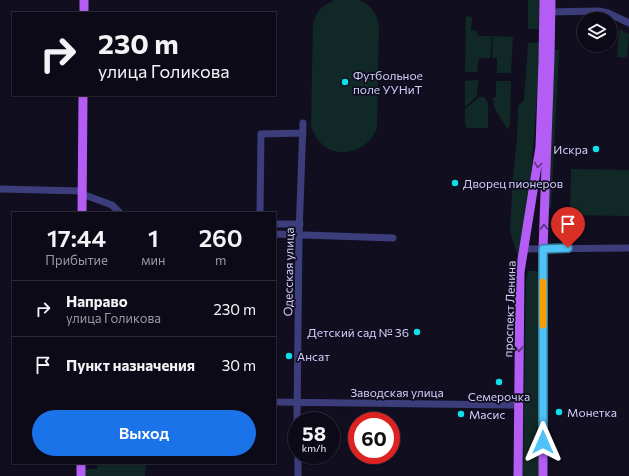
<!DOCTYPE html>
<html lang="ru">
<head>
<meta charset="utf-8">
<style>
	body { margin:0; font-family:Commissioner,sans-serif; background:#1a1824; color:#f1f3f6; height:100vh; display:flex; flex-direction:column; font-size:15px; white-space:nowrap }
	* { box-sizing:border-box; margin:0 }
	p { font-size:13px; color:#9a9aa1 }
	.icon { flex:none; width:22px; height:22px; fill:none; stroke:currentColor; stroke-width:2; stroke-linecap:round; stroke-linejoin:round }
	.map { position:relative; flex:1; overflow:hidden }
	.drawer { position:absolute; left:12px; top:212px; width:264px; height:252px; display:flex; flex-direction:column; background:#0c0a17; border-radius:0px; box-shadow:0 1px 3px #0004,0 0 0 1px #2c2b36 }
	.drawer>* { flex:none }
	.hud { position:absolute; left:12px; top:12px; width:264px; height:84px; border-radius:0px; box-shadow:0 1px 3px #0004,0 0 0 1px #2c2b36; background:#0c0a17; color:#f1f3f6; overflow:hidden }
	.buttons { position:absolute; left:577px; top:12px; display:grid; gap:8px }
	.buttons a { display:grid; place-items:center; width:40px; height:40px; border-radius:50%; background:#0c0a17; box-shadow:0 1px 3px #0004,0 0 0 1px #2c2b36; font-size:20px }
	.speed { position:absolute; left:288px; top:412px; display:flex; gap:8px; font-size:20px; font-weight:700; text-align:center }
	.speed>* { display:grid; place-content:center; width:52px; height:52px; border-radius:50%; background:#0c0a17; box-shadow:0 1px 3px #0004,0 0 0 1px #2c2b36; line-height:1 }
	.speed small { font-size:10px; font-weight:400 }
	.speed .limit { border:6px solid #d22; background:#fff; color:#111 }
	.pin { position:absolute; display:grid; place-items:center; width:34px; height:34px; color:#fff; margin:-41px -17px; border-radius:50% 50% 50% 0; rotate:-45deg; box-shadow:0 0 4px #0007 }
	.pin .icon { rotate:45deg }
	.me { position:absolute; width:44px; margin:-22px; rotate:0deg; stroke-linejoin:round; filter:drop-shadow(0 0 3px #0008) }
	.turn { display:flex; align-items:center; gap:14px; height:84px; padding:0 20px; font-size:18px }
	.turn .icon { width:52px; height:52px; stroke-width:2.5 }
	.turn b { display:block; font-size:28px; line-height:34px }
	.eta { display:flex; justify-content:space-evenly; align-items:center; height:68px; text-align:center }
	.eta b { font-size:24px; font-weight:600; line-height:28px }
	.button { display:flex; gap:8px; margin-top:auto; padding:8px 20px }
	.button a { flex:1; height:46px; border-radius:24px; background:#1a73e8; color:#fff; font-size:16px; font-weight:600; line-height:46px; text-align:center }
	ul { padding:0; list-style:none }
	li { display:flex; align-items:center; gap:12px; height:56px; padding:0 20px; border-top:1px solid #2c2b36 }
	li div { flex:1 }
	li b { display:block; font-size:15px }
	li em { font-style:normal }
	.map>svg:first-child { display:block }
	.green { fill:#112926 }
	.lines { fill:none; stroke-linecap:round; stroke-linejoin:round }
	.minor { stroke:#3c3d7b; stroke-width:7 }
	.major { stroke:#b35df5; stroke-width:9 }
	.oneway { stroke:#59327f }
	.route-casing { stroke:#337fa1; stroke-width:10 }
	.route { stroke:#4fc3f7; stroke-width:7 }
	.slow { stroke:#f59e0b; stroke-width:7 }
	.poi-dot { fill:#0fdfe8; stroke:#100e1f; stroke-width:1.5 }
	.labels { text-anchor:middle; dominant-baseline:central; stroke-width:3.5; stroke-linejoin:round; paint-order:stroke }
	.poi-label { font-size:12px; fill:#d2cffc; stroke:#100e1f; text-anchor:start }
	.street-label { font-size:12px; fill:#d2cffc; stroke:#100e1f }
</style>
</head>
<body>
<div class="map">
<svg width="629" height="476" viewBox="0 0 629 476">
	<rect width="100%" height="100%" fill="#100e1f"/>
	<!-- green -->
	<path class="green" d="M335,0C342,0 351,0 358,0C370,3 378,15 379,26L377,128C375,132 373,136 371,139C359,153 337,157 323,145C317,140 314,133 311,127L313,24C317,10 322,6 335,0Z
		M528,0H542V29H528Z
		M466,16L472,17L471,30L477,31L478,36H492L490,58H479L477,72H465Z
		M619,29L629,34L627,58L617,57Z
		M493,36L513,37L511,73H497V58H492Z
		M541,42L529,201L519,260L510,231L513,176L517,139L518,106L524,100L528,43Z
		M555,50H559L551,208H548Z
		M478,80L477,96L465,107V81Z
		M496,81H511L510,126L507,129L494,107L493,97H496Z
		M479,97H484L488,103V128H467L465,125V109Z
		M571,169L629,170V216L570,215Z
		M528,271H537L541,279L540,476H523L526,281Z
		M98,463H146L145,476H83V469H97Z"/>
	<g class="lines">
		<!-- minor -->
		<path class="minor" d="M546,12L599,11L608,13L629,23
			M0,189L82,191
			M82,194L112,205L120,213
			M260,213L261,134L303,133
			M275,224H300
			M275,234L393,238
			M523,249L629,248
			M275,402L518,405
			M297,421L299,235L303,123
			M298,455V476"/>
		<!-- major -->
		<path class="major" d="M84,13V0
			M82,213L83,95
			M81,463V476
			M518,476L520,272L540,147L543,61L544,0
			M543,476V249L550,57L551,0"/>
	</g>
	<!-- one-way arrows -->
	<defs><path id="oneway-chevron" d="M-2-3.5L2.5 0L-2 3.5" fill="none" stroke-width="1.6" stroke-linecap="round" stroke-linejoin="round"/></defs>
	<g class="oneway">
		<use href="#oneway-chevron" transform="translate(538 165) rotate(98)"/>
		<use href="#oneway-chevron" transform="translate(544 227) rotate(-89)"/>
		<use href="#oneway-chevron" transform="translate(519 349) rotate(91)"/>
	</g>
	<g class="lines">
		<defs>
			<path id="route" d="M543,442V249L568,248"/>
		</defs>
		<!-- route casing -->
		<use href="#route" class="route-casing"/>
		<!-- route -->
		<use href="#route" class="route"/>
		<!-- slow -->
		<path class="slow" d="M543,325V282"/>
	</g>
	<!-- markers -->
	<g class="poi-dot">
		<circle cx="345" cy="82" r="4"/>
		<circle cx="596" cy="149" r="4"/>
		<circle cx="455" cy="183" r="4"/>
		<circle cx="417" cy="332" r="4"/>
		<circle cx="289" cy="356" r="4"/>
		<circle cx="499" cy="382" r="4"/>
		<circle cx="559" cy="412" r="4"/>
		<circle cx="461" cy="414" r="4"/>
	</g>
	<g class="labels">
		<!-- poi labels -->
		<g class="poi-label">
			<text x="353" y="75">Футбольное<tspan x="353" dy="14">поле УУНиТ</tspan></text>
			<text x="588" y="149" text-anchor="end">Искра</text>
			<text x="463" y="183">Дворец пионеров</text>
			<text x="409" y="332" text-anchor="end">Детский сад № 36</text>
			<text x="297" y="356">Ансат</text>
			<text x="499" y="396" text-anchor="middle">Семерочка</text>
			<text x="567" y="412">Монетка</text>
			<text x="469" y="414">Масис</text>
		</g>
		<!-- street labels -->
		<g class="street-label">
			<text transform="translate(288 272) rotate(-89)">Одесская улица</text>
			<text transform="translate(509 309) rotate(-88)">проспект Ленина</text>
			<text x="397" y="392">Заводская улица</text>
		</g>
	</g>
</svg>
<div class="buttons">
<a><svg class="icon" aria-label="layers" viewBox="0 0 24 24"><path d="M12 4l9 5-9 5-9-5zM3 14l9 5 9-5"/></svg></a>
</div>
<div class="speed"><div>58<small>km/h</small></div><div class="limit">60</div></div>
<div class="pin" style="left:568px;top:248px;background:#d93025"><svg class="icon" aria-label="arrive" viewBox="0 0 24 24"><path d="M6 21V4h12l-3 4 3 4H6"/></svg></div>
<svg class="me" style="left:543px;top:442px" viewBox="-20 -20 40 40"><path d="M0-17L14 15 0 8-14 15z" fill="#4fc3f7" stroke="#fff" stroke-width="4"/></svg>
<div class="hud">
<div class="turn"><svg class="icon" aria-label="right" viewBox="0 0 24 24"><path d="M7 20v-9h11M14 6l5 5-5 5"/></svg><div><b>230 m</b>улица Голикова</div></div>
</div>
<section class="drawer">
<div class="eta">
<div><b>17:44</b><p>Прибытие</p></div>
<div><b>1</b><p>мин</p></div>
<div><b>260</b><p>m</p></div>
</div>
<ul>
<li><svg class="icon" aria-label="right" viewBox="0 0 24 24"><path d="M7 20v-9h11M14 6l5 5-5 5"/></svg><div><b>Направо</b><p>улица Голикова</p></div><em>230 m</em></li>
<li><svg class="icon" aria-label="arrive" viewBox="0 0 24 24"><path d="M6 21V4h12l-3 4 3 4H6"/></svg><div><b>Пункт назначения</b></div><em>30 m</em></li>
</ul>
<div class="button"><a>Выход</a></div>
</section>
</div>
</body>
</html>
